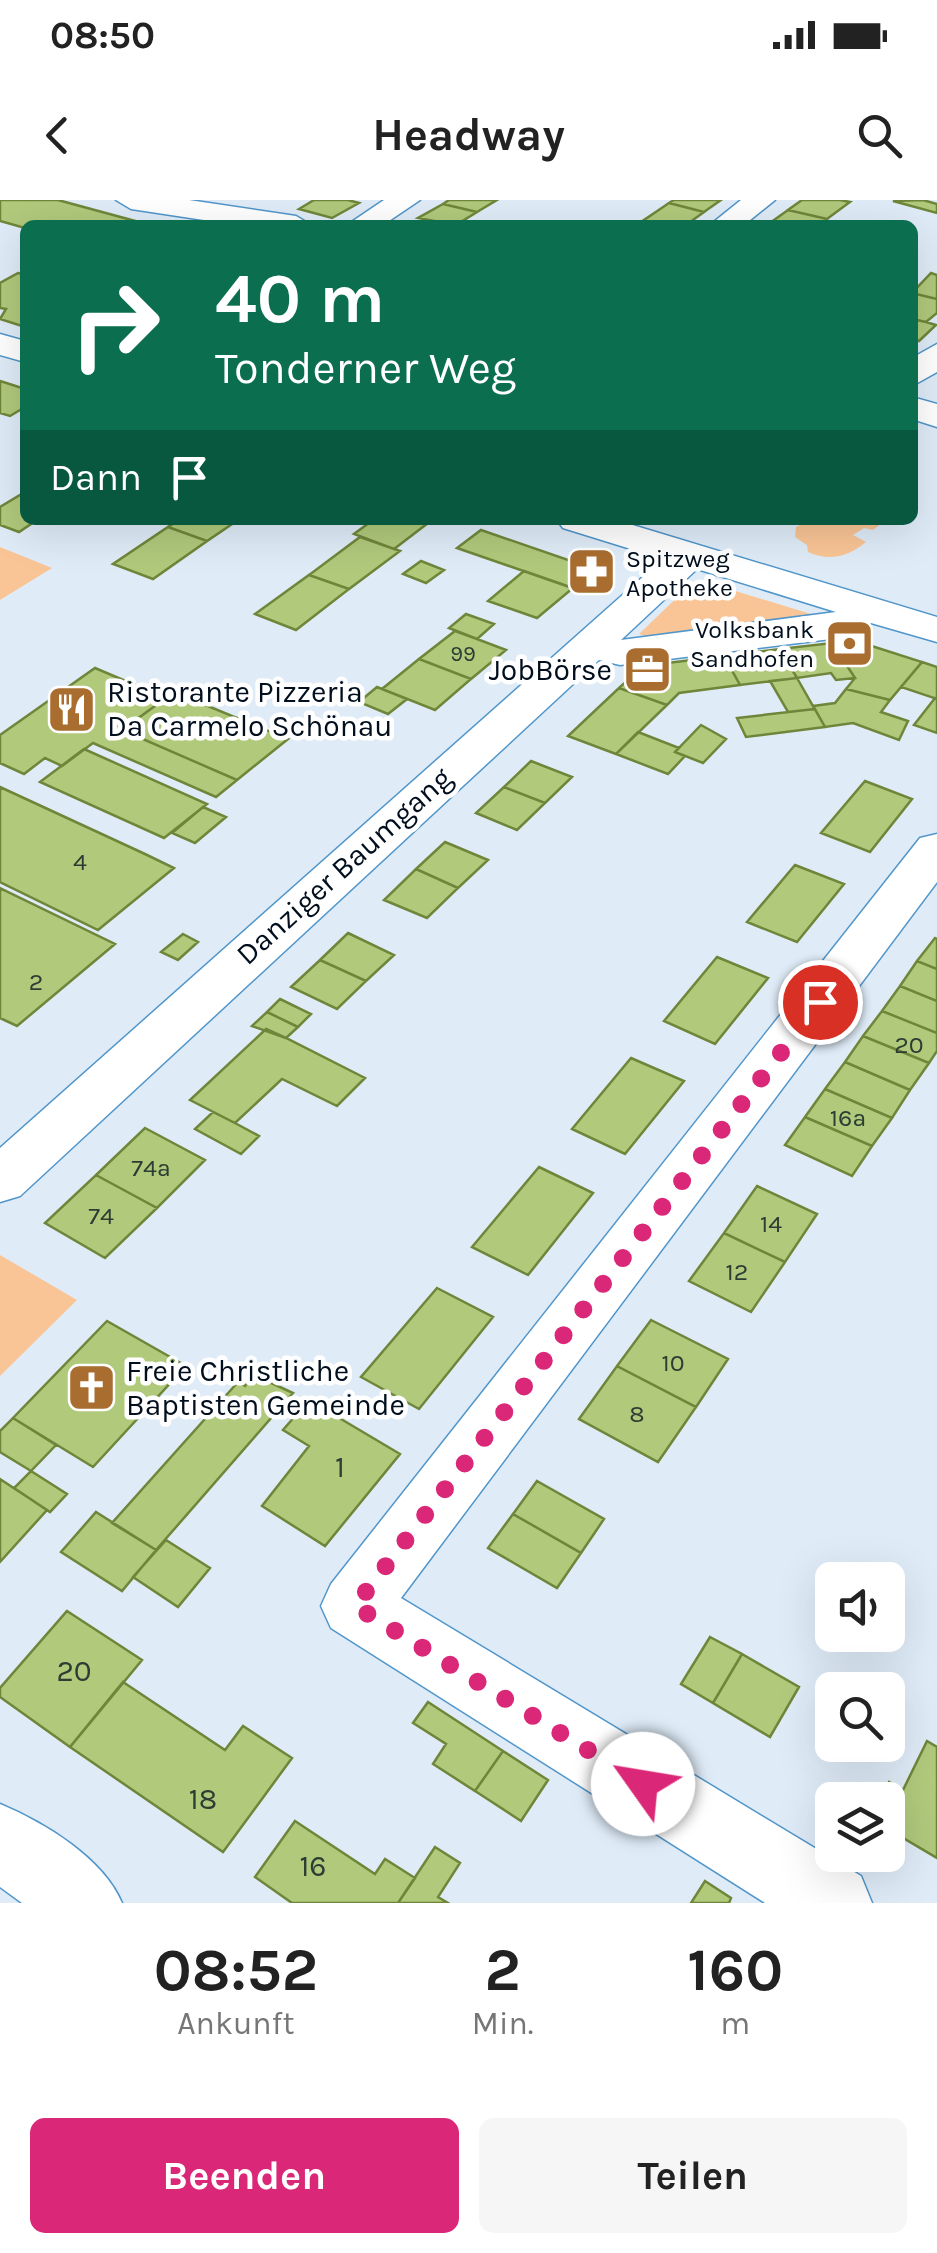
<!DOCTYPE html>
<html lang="de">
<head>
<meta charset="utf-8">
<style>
	body { margin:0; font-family:Karla,sans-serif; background:#f6f6f6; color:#222; height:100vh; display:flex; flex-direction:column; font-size:38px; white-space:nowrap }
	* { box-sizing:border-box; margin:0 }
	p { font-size:32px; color:#767676 }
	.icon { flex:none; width:55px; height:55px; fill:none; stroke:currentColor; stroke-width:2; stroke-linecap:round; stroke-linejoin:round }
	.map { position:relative; height:1703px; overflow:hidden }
	.side { display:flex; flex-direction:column; background:#fff; flex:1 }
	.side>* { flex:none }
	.hud { position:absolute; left:20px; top:20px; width:898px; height:305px; border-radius:15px; box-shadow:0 10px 40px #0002; background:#0b6e4f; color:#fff; overflow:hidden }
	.controls { position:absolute; left:815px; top:1362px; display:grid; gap:20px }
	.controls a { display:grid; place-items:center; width:90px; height:90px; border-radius:15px; background:#fff; box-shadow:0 10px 40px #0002; font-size:50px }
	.pin { position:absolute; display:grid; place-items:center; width:85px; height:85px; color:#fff; margin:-42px; border:5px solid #fff; border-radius:50%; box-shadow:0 2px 10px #0007 }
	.me { position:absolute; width:110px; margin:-55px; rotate:302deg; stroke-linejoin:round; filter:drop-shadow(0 0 8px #0008) }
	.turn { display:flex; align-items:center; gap:35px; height:210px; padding:0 30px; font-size:45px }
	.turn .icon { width:130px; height:130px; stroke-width:2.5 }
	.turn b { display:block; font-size:70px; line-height:85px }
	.then { display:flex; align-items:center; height:95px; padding:0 30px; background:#0003; gap:20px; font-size:38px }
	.eta { display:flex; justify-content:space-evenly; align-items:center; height:170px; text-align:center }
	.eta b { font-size:60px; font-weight:700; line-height:70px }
	.button { display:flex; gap:20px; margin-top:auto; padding:20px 30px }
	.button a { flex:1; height:115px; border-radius:15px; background:#db2777; color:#fff; font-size:40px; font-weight:700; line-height:115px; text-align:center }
	.button a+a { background:#f6f6f6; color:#222 }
	.status { display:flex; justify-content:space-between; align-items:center; height:70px; padding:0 50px; background:#fff; direction:ltr }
	.status svg { height:28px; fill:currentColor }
	header { display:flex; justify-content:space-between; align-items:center; height:130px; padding:0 30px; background:#fff; font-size:45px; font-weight:700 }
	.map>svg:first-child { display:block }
	.green { fill:#f9c596 }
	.building { fill:#b0c97b; stroke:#6f863a; stroke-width:2.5 }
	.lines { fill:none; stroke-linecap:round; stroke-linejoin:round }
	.minor-casing { stroke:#5196ca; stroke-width:3 }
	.minor { fill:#fff; fill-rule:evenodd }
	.route { stroke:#db2777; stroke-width:18; stroke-dasharray:0 32.4 }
	.labels { text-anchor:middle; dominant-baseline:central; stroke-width:9; stroke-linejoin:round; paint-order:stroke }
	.far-number-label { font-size:22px; fill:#2c3d34 }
	.far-poi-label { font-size:25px; fill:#000e1d; stroke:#fff; text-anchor:start }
	.number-label { font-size:25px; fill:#2c3d34 }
	.poi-label { font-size:30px; fill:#000e1d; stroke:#fff; text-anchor:start }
	.street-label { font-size:30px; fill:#000e1d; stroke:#fff }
	.near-number-label { font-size:30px; fill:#2c3d34 }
</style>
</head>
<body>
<div class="status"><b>08:50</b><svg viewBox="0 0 49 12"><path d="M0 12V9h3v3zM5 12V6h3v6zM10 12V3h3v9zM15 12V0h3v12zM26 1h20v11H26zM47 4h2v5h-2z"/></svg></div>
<header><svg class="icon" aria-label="back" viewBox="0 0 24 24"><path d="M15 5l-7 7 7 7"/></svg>Headway<svg class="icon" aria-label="search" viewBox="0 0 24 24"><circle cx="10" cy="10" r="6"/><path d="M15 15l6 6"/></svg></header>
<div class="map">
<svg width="937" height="1703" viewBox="0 0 937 1703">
	<rect width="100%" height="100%" fill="#dfecf8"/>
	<!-- green -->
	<path class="green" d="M810,320H886L873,330L864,328L853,335L866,342C849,356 830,362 808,352L807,345L795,337L796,327Z
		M0,347L52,368L0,400Z
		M706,382L811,414L804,422L656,440L639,434L692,383Z
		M0,1055L77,1100L0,1176Z"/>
	<!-- building -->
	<path class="building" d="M0,0H58L139,22L25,28L0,21Z
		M314,0H348L359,3L332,18L299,9Z
		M449,0H497L477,12L443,4Z
		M674,0H721L704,12L669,3Z
		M802,0H840L850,2L827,19L788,10Z
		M923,0L937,4V13L893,1Z
		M669,3L704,12L686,25L644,20Z
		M443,4L477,12L456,25L418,18Z
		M788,10L827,19L819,25H767Z
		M18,73L25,75V127L0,119L6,109L0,108V83Z
		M931,73L937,75V99L912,93Z
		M912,93L937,99V113L926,122L912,119Z
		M912,119L926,122L936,125L919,141L912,139Z
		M0,181L25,189V207L10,216L0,213Z
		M25,292V320H37L19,332L0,325V307Z
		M179,320H238L207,341L168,327Z
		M373,320H432L394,349L354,334Z
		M168,327L207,341L153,379L113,364Z
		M481,330L603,372L581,391L457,348Z
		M360,337L400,351L349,389L309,375Z
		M421,361L444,370L426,383L403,374Z
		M524,371L573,388L537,418L488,401Z
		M309,375L349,389L296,430L255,414Z
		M466,414L494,424L477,439L449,428Z
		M455,431L477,439L506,450L471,479L419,459Z
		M853,440L922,462L890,500L846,489L855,478L832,443Z
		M832,443L855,478L836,480L831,473L797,478L780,449Z
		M780,449L797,478L740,485L724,456Z
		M724,456L740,485L679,493L667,505L619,488L643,466Z
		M419,459L471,479L435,510L382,489Z
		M922,462L937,467V499L901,487Z
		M95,468L166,498L122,530L237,580L216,597L93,543L62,566L45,558L24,574L0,563V535Z
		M797,478L813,506L815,509L788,512L770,481Z
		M377,487L407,499L388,514L359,502Z
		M619,488L667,505L616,554L568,536Z
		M846,489L890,500L881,512L908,521L899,540L853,523L825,527L813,506L835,503Z
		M174,492L288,539L237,580L122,530Z
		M935,498L937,499V533L914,525Z
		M815,509L825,527L746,537L737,518Z
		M701,525L726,539L703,563L675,552Z
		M638,532L679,548L675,552L685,556L668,574L616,554Z
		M84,549L207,604L164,638L40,582Z
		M531,561L572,577L545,603L504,587Z
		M865,581L912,599L870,652L821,633Z
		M0,587L145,654L174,668L98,730L0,682Z
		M504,587L545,603L517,630L476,613Z
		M203,607L226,617L195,643L172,633Z
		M445,642L488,660L458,688L416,669Z
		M795,665L844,684L797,742L747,722Z
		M416,669L458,688L427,718L384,700Z
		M0,688L115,744L17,826L0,818Z
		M348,733L394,755L366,781L320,760Z
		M183,734L198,742L178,760L161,752Z
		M935,738L937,739V769L917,761Z
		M717,757L768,778L715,844L664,821Z
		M320,760L366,781L337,809L291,787Z
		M917,761L937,769V801L900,786Z
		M900,786L937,801V833L882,811Z
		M280,799L311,814L298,827L267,812Z
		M882,811L937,833V851L929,863L863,836Z
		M267,812L298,827L286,838L252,826Z
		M266,829L286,838L365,878L337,906L282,879L235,923L190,900Z
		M863,836L929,863L910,890L845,862Z
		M631,858L684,881L625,954L572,929Z
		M845,862L910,890L892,918L825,889Z
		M825,889L892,918L872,946L805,917Z
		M213,912L235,923L259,936L241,954L195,929Z
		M805,917L872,946L852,976L785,945Z
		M145,928L205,960L157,1008L96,975Z
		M539,967L593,993L528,1075L472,1047Z
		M96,975L157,1008L105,1058L45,1023Z
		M757,986L817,1014L785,1062L724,1033Z
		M724,1033L785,1062L751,1112L689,1081Z
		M437,1088L493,1117L419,1209L361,1177Z
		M651,1120L728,1159L696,1207L617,1166Z
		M107,1121L186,1166L93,1267L13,1218Z
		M617,1166L696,1207L658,1262L579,1219Z
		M254,1175L293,1193L156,1350L112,1323L238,1182L245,1186Z
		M309,1200L400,1254L325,1346L262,1306L309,1246L283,1230Z
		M13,1218L56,1245L31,1271L0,1252V1231Z
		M31,1271L67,1294L50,1312L14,1288Z
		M0,1279L47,1310L0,1362Z
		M537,1281L604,1319L581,1353L513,1314Z
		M96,1312L156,1350L122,1391L61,1352Z
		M513,1314L581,1353L557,1388L488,1348Z
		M166,1340L210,1368L178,1407L133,1377Z
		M67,1411L142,1460L70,1547L0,1497V1488Z
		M710,1437L742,1454L713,1503L681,1484Z
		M742,1454L799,1487L770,1537L713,1503Z
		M123,1482L225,1550L243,1526L292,1558L223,1652L70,1547Z
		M428,1502L503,1551L475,1591L433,1564L446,1544L413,1523Z
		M927,1541L937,1547V1658L888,1629V1600H880L889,1582L903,1590Z
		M503,1551L548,1580L521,1621L475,1591Z
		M295,1621L375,1674L385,1659L415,1678L398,1703H292L255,1677Z
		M435,1647L460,1663L438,1697L448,1703H398Z
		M705,1681L731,1698L729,1703H691Z"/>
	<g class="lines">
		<defs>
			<path id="minor" d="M116,0H189L296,16L311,25H237L131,9Z
				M384,0H420L383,25H347Z
				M741,0H775L744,25H710Z
				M0,134L25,141V162L0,155Z
				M937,144V172L912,186V158Z
				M912,197L937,204V227L912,219Z
				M557,320H616L937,417V442L871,423L861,434L847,437L620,465L599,460L20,996L0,1002V948L663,359L563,328ZM697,369L836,412L621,440Z
				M937,634V682L401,1398L861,1676L872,1703H765L331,1428L321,1406L331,1384L920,638Z
				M0,1604C45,1623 103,1658 122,1703H22L0,1687Z"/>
		</defs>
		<!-- minor casing -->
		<use href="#minor" class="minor-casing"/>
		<!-- minor -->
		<use href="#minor" class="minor"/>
	</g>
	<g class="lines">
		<!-- route -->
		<path class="route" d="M643,1584L355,1406L820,802"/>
	</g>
	<!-- icons -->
	<defs>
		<symbol id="pharmacy-square" viewBox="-11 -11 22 22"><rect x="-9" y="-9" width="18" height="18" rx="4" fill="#a96d2f" stroke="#fff"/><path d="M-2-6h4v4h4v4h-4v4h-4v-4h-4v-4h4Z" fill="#fff"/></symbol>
		<symbol id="bank-square" viewBox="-11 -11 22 22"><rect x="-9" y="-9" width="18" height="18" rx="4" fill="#a96d2f" stroke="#fff"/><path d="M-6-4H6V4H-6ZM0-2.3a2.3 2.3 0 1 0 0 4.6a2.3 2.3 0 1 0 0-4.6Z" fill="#fff"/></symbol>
		<symbol id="office-square" viewBox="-11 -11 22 22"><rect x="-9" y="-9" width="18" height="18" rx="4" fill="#a96d2f" stroke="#fff"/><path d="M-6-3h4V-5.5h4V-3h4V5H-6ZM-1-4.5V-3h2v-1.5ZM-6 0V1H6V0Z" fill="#fff"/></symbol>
		<symbol id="restaurant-square" viewBox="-11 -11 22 22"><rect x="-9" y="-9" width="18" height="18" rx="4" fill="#a96d2f" stroke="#fff"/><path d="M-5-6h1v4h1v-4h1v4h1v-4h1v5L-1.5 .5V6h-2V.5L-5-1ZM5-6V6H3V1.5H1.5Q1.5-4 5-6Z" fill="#fff"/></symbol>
		<symbol id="church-square" viewBox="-11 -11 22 22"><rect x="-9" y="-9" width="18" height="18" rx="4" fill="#a96d2f" stroke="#fff"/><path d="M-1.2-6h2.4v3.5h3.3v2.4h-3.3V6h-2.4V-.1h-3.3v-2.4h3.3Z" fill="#fff"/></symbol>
	</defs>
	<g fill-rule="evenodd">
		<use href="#pharmacy-square" x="564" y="344" width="55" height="55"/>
		<use href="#bank-square" x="822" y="416" width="55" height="55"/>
		<use href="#office-square" x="620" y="442" width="55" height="55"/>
		<use href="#restaurant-square" x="44" y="482" width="55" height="55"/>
		<use href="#church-square" x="64" y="1160" width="55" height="55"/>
	</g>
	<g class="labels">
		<!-- far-number labels -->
		<g class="far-number-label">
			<text x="463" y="454">99</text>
		</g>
		<!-- far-poi labels -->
		<g class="far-poi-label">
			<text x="626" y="358">Spitzweg<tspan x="626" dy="29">Apotheke</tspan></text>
			<text x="814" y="429" text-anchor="end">Volksbank<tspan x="814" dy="29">Sandhofen</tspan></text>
		</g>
		<!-- number labels -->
		<g class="number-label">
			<text x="80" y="661">4</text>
			<text x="36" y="781">2</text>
			<text x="909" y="844">20</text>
			<text x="848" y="917">16a</text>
			<text x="151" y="967">74a</text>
			<text x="101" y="1015">74</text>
			<text x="771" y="1023">14</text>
			<text x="737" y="1071">12</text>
			<text x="673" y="1162">10</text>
			<text x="637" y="1213">8</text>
		</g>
		<!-- poi labels -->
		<g class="poi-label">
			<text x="612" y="470" text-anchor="end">JobBörse</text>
			<text x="107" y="492">Ristorante Pizzeria<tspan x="107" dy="34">Da Carmelo Schönau</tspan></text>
			<text x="126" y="1171">Freie Christliche<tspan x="126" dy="34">Baptisten Gemeinde</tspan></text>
		</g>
		<!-- street labels -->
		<g class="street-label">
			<text transform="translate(344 666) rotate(-42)">Danziger Baumgang</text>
		</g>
		<!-- near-number labels -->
		<g class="near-number-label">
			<text x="340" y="1267">1</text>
			<text x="74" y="1471">20</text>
			<text x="203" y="1599">18</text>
			<text x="313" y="1666">16</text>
		</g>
	</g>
</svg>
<div class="controls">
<a><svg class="icon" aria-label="sound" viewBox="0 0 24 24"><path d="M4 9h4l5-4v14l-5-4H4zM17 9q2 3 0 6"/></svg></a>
<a><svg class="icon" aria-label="search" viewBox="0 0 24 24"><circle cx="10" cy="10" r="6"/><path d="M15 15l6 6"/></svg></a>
<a><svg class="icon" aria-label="layers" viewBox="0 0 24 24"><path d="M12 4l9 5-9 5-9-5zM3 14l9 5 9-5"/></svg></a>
</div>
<div class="pin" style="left:820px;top:802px;background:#d93025"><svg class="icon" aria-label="arrive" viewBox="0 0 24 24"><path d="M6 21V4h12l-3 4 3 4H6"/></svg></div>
<svg class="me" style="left:643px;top:1584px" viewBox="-20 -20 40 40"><circle r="19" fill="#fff"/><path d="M0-13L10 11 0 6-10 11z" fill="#db2777"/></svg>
<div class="hud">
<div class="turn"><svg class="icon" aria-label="right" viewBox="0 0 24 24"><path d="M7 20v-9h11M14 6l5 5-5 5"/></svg><div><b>40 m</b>Tonderner Weg</div></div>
<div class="then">Dann<svg class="icon" aria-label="arrive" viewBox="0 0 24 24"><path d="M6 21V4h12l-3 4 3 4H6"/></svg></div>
</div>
</div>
<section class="side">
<div class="eta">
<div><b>08:52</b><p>Ankunft</p></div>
<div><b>2</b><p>Min.</p></div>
<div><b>160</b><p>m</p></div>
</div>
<div class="button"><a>Beenden</a><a>Teilen</a></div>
</section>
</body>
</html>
